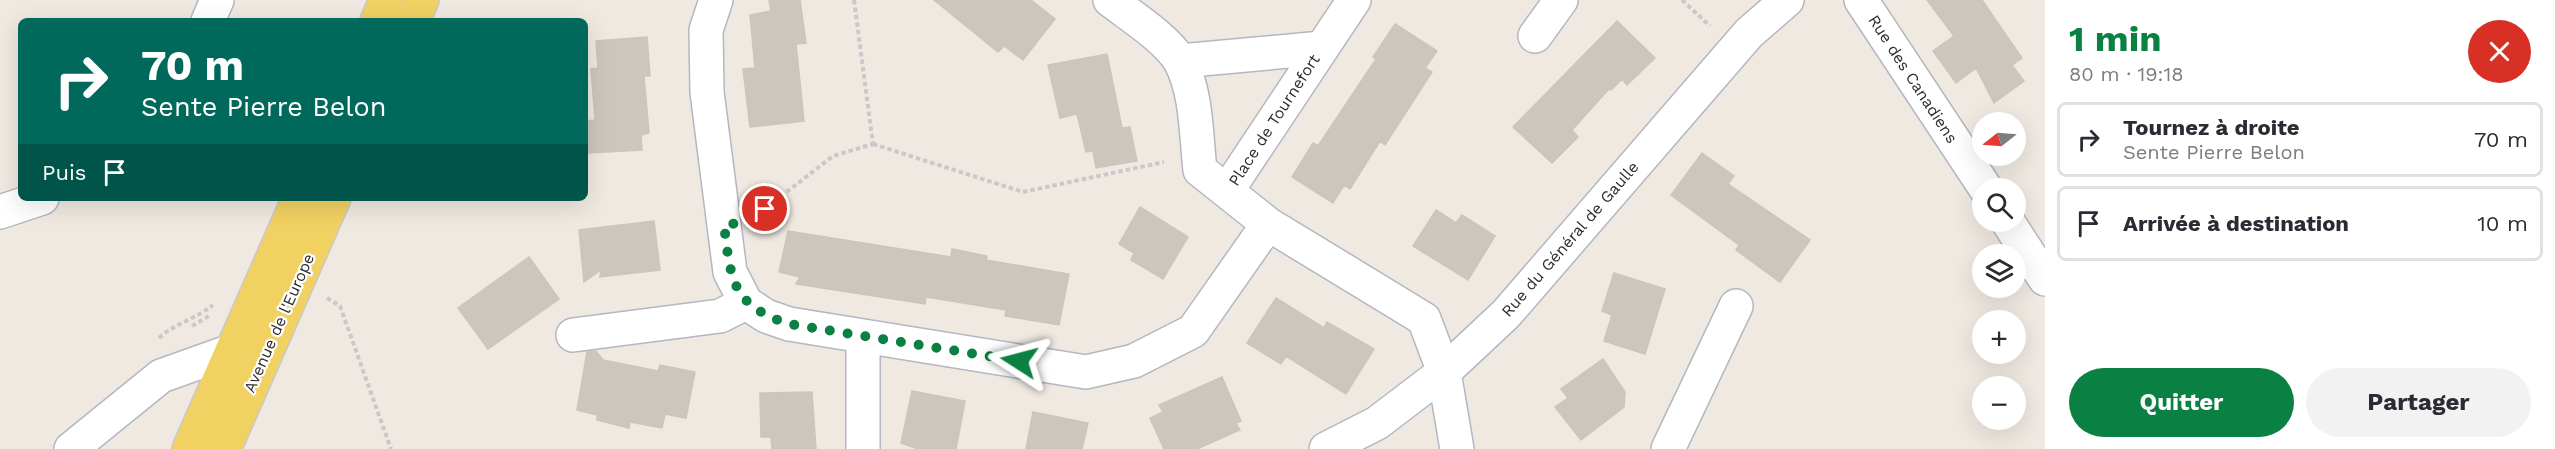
<!DOCTYPE html>
<html lang="fr">
<head>
<meta charset="utf-8">
<style>
	body { margin:0; font-family:"Work Sans",sans-serif; background:#f2f2f3; color:#2b2b33; height:100vh; display:flex; flex-direction:column; font-size:22px; white-space:nowrap }
	* { box-sizing:border-box; margin:0 }
	p { font-size:20px; color:#7c7c81 }
	.icon { flex:none; width:33px; height:33px; fill:none; stroke:currentColor; stroke-width:2; stroke-linecap:round; stroke-linejoin:round }
	.map { position:relative; flex:1; overflow:hidden }
	.drawer { display:flex; flex-direction:column; background:#fff; width:510px }
	.drawer>* { flex:none }
	.top-card { position:absolute; left:18px; top:18px; width:570px; height:183px; border-radius:9px; box-shadow:0 6px 24px #0002; background:#00695c; color:#fff; overflow:hidden }
	.needle { width:39px; rotate:253deg }
	.tools { position:absolute; left:1972px; top:112px; display:grid; gap:12px }
	.tools a { display:grid; place-items:center; width:54px; height:54px; border-radius:50%; background:#fff; box-shadow:0 6px 24px #0002; font-size:30px }
	.pin { position:absolute; display:grid; place-items:center; width:51px; height:51px; color:#fff; margin:-26px; border:3px solid #fff; border-radius:50%; box-shadow:0 2px 6px #0007 }
	.me { position:absolute; width:66px; margin:-33px; rotate:279deg; stroke-linejoin:round; filter:drop-shadow(0 0 4px #0008) }
	.turn { display:flex; align-items:center; gap:21px; height:126px; padding:0 24px; font-size:27px }
	.turn .icon { width:78px; height:78px; stroke-width:2.5 }
	.turn b { display:block; font-size:42px; line-height:51px }
	.then { display:flex; align-items:center; height:57px; padding:0 24px; background:#0003; gap:12px; font-size:22px }
	.round { display:grid; place-items:center; flex:none; width:63px; height:63px; border-radius:32px; background:#f2f2f3 }
	.summary { display:flex; align-items:center; justify-content:space-between; height:102px; padding:0 24px }
	h1 { font-size:36px; font-weight:700; line-height:45px; color:#0b8043 }
	.button { display:flex; gap:12px; margin-top:auto; padding:12px 24px }
	.button a { flex:1; height:69px; border-radius:36px; background:#0b8043; color:#fff; font-size:24px; font-weight:700; line-height:69px; text-align:center }
	.button a+a { background:#f2f2f3; color:#2b2b33 }
	ul { padding:0; list-style:none }
	li { display:flex; align-items:center; gap:18px; height:75px; margin:0 12px 9px; padding:0 12px; border:3px solid #e1e1e2; border-radius:9px }
	li div { flex:1 }
	li b { display:block; font-size:22px }
	li em { font-style:normal }
	main { display:flex; flex:1; min-height:0 }
	.map>svg:first-child { display:block }
	.building { fill:#cbc7bf; stroke:#cbc5ba; stroke-width:1.5 }
	.lines { fill:none; stroke-linecap:round; stroke-linejoin:round }
	.minor-casing { stroke:#b4b7c1; stroke-width:36 }
	.major-casing { stroke:#c9c9c9; stroke-width:36 }
	.path { stroke:#c9c9c9; stroke-width:4; stroke-dasharray:4.5 3; stroke-linecap:butt }
	.minor { stroke:#fff; stroke-width:33 }
	.major { stroke:#f2d163; stroke-width:33 }
	.route { stroke:#0b8043; stroke-width:10; stroke-dasharray:0 18 }
	.labels { text-anchor:middle; dominant-baseline:central; stroke-width:4.5; stroke-linejoin:round; paint-order:stroke }
	.street-label { font-size:16px; fill:#2e2e2e; stroke:#fff }
</style>
</head>
<body>
<main>
<div class="map">
<svg width="2045" height="449" viewBox="0 0 2045 449">
	<rect width="100%" height="100%" fill="#efe9e1"/>
	<!-- building -->
	<path class="building" d="M769,0H800L806,43L796,44L804,121L750,127L743,69L755,68L750,15L771,11Z
		M934,0H1031L1055,19L1023,60L1004,46L998,52Z
		M1927,0H1982L2022,58L2012,65L2024,81L1994,103L1976,68L1956,83L1933,51L1954,36Z
		M1617,21L1655,58L1627,85L1622,79L1611,90L1609,89L1572,130L1578,137L1552,163L1513,127Z
		M1395,24L1437,51L1425,68L1432,72L1385,145L1380,141L1350,189L1344,185L1333,203L1292,177L1313,143L1318,146L1376,59L1373,57Z
		M647,37L650,76H644L649,133L641,135L642,150L589,153L586,121L595,120L591,69L598,68L596,41Z
		M1107,54L1122,128L1130,127L1137,161L1096,168L1093,151L1086,152L1077,114L1060,118L1048,65Z
		M1702,153L1734,176L1728,184L1810,240L1780,282L1736,250L1739,245L1671,195Z
		M1140,207L1188,237L1163,279L1131,260L1134,253L1119,244Z
		M1436,210L1456,223L1462,215L1495,236L1468,280L1413,246Z
		M654,221L660,270L600,277L601,270L584,282L579,230Z
		M788,231L951,257L952,249L987,256L986,260L1069,274L1059,325L1005,316L1006,310L926,297L925,304L796,284L800,277L779,272Z
		M529,257L559,299L488,349L458,308Z
		M1614,273L1665,289L1645,354L1604,341L1612,315L1602,311Z
		M1276,298L1324,328L1327,322L1374,349L1346,394L1286,356L1281,364L1247,343Z
		M596,351L603,360L658,371L660,365L695,372L686,418L665,414L662,428L630,422L629,428L597,420V415L577,410L587,352Z
		M1603,359L1625,392L1624,407L1581,440L1555,407L1568,398L1561,389Z
		M1222,377L1241,421L1236,423L1240,430L1197,449H1164L1150,418L1163,412L1159,405Z
		M912,391L965,401L956,449H918L901,443Z
		M812,392L816,449H772L771,437H761L760,393Z
		M1033,412L1088,423L1082,449H1026Z"/>
	<g class="lines">
		<defs>
			<path id="minor" d="M716,0L706,30L707,92L730,272L746,303L766,316L789,324L1086,372L1134,361L1193,331L1268,224
				M1110,0C1131,16 1167,39 1180,61C1197,92 1196,136 1200,170L1268,224L1424,319L1444,372L1457,449
				M1861,0L1986,189
				M208,21L217,0
				M1535,36L1561,0
				M1180,61L1322,48
				M1227,191L1354,0
				M0,212L42,198
				M2008,222L2045,279
				M573,335L720,316L746,303
				M71,449L161,376L231,351
				M863,449V336
				M1326,449L1377,423L1444,372L1506,314L1749,33L1787,0
				M1668,449L1736,306"/>
			<path id="major" d="M377,21L386,0
				M413,21L422,0
				M189,449L299,198
				M224,449L334,198"/>
		</defs>
		<!-- minor casing -->
		<use href="#minor" class="minor-casing"/>
		<!-- major casing -->
		<use href="#major" class="major-casing"/>
		<!-- path -->
		<path class="path" d="M854,0L873,144
			M1682,0L1710,26
			M873,144L1023,192L1164,162
			M757,215L833,156L873,144
			M327,298L340,306L391,449
			M192,326L209,316
			M159,338C175,323 196,319 213,305"/>
		<!-- minor -->
		<use href="#minor" class="minor"/>
		<!-- major -->
		<use href="#major" class="major"/>
	</g>
	<g class="lines">
		<!-- route -->
		<path class="route" d="M765,209L747,222L724,225C731,280 731,305 789,324L1019,361"/>
	</g>
	<g class="labels">
		<!-- street labels -->
		<g class="street-label">
			<text transform="translate(1913 79) rotate(57)">Rue des Canadiens</text>
			<text transform="translate(1274 120) rotate(-57)">Place de Tournefort</text>
			<text transform="translate(1570 239) rotate(-49)">Rue du Général de Gaulle</text>
			<text transform="translate(279 323) rotate(-66)">Avenue de l'Europe</text>
		</g>
	</g>
</svg>
<div class="tools">
<a><svg class="needle" viewBox="-14 -14 28 28"><path d="M0-13l5 13h-10z" fill="#e53935"/><path d="M0 13l5-13h-10z" fill="#7c7c81"/></svg></a>
<a><svg class="icon" aria-label="search" viewBox="0 0 24 24"><circle cx="10" cy="10" r="6"/><path d="M15 15l6 6"/></svg></a>
<a><svg class="icon" aria-label="layers" viewBox="0 0 24 24"><path d="M12 4l9 5-9 5-9-5zM3 14l9 5 9-5"/></svg></a>
<a>+</a>
<a>−</a>
</div>
<div class="pin" style="left:765px;top:209px;background:#d93025"><svg class="icon" aria-label="arrive" viewBox="0 0 24 24"><path d="M6 21V4h12l-3 4 3 4H6"/></svg></div>
<svg class="me" style="left:1019px;top:361px" viewBox="-20 -20 40 40"><path d="M0-17L14 15 0 8-14 15z" fill="#0b8043" stroke="#fff" stroke-width="4"/></svg>
<div class="top-card">
<div class="turn"><svg class="icon" aria-label="right" viewBox="0 0 24 24"><path d="M7 20v-9h11M14 6l5 5-5 5"/></svg><div><b>70 m</b>Sente Pierre Belon</div></div>
<div class="then">Puis<svg class="icon" aria-label="arrive" viewBox="0 0 24 24"><path d="M6 21V4h12l-3 4 3 4H6"/></svg></div>
</div>
</div>
<section class="drawer">
<div class="summary"><div><h1>1 min</h1><p>80 m · 19:18</p></div><a class="round" style="background:#d93025;color:#fff"><svg class="icon" aria-label="close" viewBox="0 0 24 24"><path d="M6 6l12 12M18 6L6 18"/></svg></a></div>
<ul>
<li><svg class="icon" aria-label="right" viewBox="0 0 24 24"><path d="M7 20v-9h11M14 6l5 5-5 5"/></svg><div><b>Tournez à droite</b><p>Sente Pierre Belon</p></div><em>70 m</em></li>
<li><svg class="icon" aria-label="arrive" viewBox="0 0 24 24"><path d="M6 21V4h12l-3 4 3 4H6"/></svg><div><b>Arrivée à destination</b></div><em>10 m</em></li>
</ul>
<div class="button"><a>Quitter</a><a>Partager</a></div>
</section>
</main>
</body>
</html>
